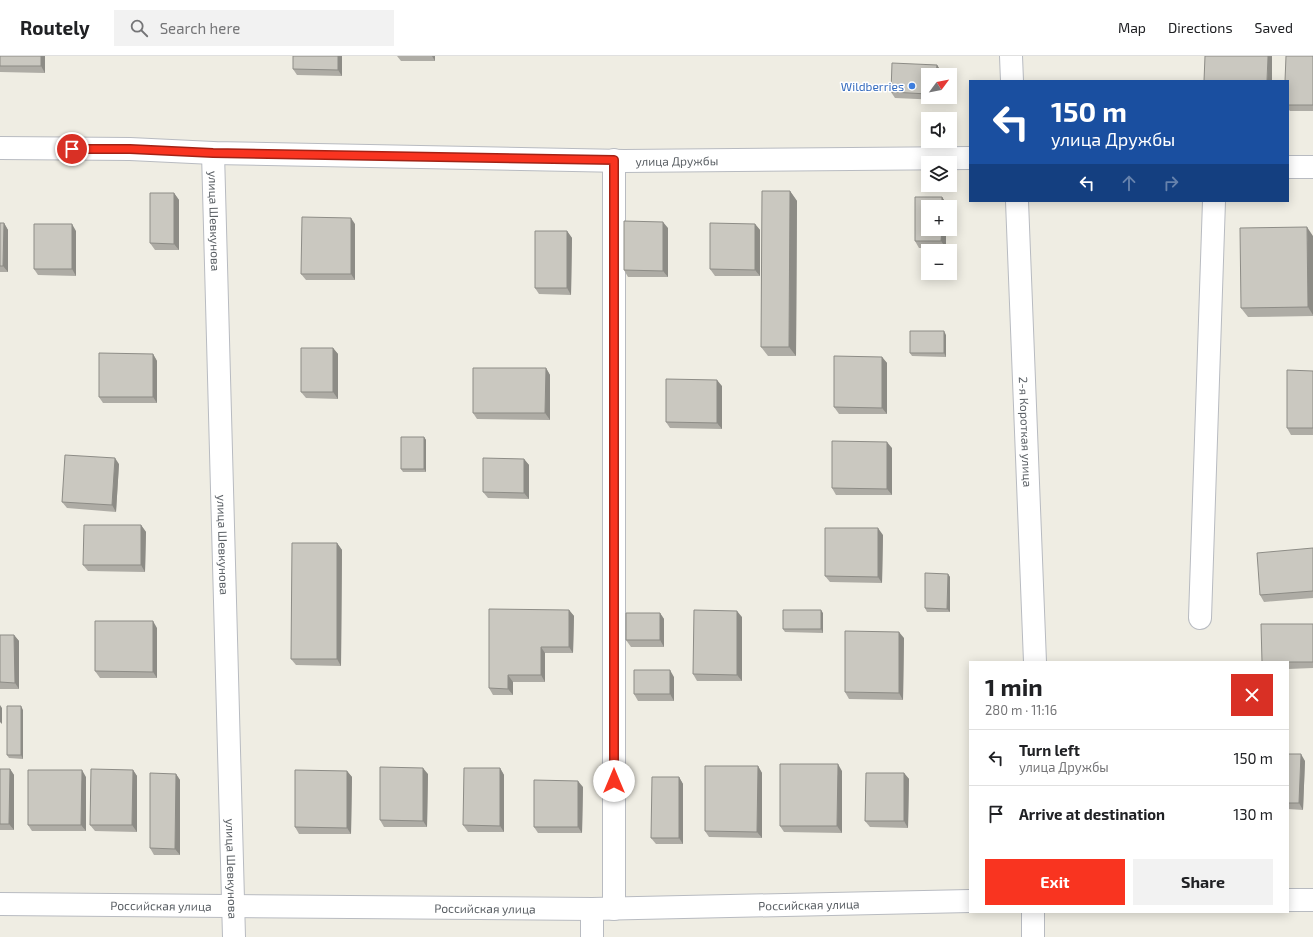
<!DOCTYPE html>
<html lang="en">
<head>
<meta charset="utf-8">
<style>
	body { margin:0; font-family:"Exo 2",sans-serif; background:#f2f2f2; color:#202124; height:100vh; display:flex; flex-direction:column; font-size:15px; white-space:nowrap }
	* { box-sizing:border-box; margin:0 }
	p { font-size:13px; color:#757577 }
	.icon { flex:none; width:22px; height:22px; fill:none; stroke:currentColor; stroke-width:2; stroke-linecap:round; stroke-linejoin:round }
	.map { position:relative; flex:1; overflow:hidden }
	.drawer { position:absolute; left:969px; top:605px; width:320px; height:252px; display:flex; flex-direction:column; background:#fff; border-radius:0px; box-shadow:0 2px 10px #0003 }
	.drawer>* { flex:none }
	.top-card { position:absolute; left:969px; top:24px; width:320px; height:122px; border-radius:0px; box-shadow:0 2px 10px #0003; background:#1a4fa0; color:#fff; overflow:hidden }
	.needle { width:26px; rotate:58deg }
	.buttons { position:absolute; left:921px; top:12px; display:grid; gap:8px }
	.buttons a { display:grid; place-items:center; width:36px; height:36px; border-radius:0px; background:#fff; box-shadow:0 2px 10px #0003; font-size:20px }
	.pin { position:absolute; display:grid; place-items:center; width:34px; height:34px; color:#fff; margin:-17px; border:2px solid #fff; border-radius:50%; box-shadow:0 1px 4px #0007 }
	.me { position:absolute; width:44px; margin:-22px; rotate:0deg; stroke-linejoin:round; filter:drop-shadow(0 0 3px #0008) }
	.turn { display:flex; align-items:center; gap:14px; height:84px; padding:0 16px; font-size:18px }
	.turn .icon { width:52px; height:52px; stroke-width:2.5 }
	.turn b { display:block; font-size:28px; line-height:34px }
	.lanes { display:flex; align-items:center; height:38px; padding:0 16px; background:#0003; justify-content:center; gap:20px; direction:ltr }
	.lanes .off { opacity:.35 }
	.round { display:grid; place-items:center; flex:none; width:42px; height:42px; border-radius:0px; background:#f2f2f2 }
	.headline { display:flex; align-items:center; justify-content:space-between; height:68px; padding:0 16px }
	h1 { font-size:24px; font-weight:700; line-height:30px }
	.cta { display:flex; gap:8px; margin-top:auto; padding:8px 16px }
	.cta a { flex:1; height:46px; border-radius:0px; background:#f93420; color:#fff; font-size:16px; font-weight:700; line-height:46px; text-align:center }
	.cta a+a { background:#f2f2f2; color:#202124 }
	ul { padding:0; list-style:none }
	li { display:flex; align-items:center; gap:12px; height:56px; padding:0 16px; border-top:1px solid #e0e0e0 }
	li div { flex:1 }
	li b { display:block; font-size:15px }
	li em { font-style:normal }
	header { display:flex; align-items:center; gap:24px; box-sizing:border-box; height:56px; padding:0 20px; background:#fff; border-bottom:1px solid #e0e0e0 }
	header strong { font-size:19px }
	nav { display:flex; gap:22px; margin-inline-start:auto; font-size:14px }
	.search { width:280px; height:36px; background:#f2f2f2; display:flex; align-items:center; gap:10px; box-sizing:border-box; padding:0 14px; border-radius:0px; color:#757577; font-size:15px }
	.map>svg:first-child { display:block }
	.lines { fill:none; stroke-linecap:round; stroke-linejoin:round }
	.minor-casing { stroke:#b8bbc1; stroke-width:24 }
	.minor { stroke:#fff; stroke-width:22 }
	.wall { fill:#aeaca5 }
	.shaded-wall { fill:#8d8c86 }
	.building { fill:#cac8c0; stroke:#8d8c86 }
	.route-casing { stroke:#a22215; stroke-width:10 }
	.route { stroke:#f93420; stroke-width:7 }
	.shop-dot { fill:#3f7fe0; stroke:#fff; stroke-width:1.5 }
	.labels { text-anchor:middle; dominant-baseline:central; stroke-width:3; stroke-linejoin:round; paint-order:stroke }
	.shop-label { font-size:12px; fill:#366cbe; stroke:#fff; text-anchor:end }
	.street-label { font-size:12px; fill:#5b6065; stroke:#fff }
</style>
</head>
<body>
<header>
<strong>Routely</strong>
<div class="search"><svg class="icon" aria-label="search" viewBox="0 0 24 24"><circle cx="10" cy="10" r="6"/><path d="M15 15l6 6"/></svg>Search here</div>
<nav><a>Map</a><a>Directions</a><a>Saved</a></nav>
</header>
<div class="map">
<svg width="1313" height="881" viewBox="0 0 1313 881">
	<rect width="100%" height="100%" fill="#efede3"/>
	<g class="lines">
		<defs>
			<g id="minor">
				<path d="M1011,0L1012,25"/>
				<path id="s1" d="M0,92L130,93L213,97L624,105L970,102"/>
				<path id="s2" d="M213,97L234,881"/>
				<path d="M1288,111H1313"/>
				<path id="s3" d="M1017,145L1035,606"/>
				<path d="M1200,562L1214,145"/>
				<path d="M1288,844H1313"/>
				<path id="s4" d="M0,848L592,853L970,845"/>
				<path d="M592,853V881"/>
				<path d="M614,853V104"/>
				<path d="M1033,881V856"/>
			</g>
		</defs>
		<!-- minor casing -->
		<use href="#minor" class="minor-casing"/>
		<!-- minor -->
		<use href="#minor" class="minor"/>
	</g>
	<!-- wall -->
	<path class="wall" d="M0,0H45V17L0,16Z
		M293,0H342V20L297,19L293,13Z
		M397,0H435V5H401Z
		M1313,0V55H1290L1288,53V25Z
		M937,9L941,15L928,19V41H940V44L895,42L891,36Z
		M790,135L797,145L796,300H768L761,291Z
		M174,137L179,144V194H155L150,187Z
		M915,141H942L946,147V151H928V173H946V192H919L915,185Z
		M0,167H4L8,174V216H0Z
		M355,168V224H306L301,218Z
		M755,168L760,174V220H715L710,213Z
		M668,172V221H628L624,214Z
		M76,175V220L38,219L34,213Z
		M567,175L572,182L571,239L539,238L535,232Z
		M1313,180V260L1248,261L1241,252Z
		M946,279V301L912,300L910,297Z
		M333,292L338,298V343L306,342L301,336Z
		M153,298L157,305V347H103L99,341Z
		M882,301L887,307V358H839L834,351Z
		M546,312L550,319V364L477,363L473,357Z
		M1313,315V379H1291L1287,372Z
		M722,330V373L670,372L666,366Z
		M424,381L426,384V416H403L401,413Z
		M892,392V439H836L832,432Z
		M524,403L529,409V443L488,442L483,436Z
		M119,408L116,456L67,452L62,446Z
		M141,469L146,476L145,516L88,515L83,509Z
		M883,479L882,527L830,526L825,520Z
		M337,487L342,494L341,610L296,609L291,603Z
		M1313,492V542L1264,546L1260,539Z
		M948,518L950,521V556H927L925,552Z
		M569,554L574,560L573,597H545V626H513V639H493L489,632Z
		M660,557L664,563V591H631L626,584Z
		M823,557V577L785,576L783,573Z
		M742,561V625H697L693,618Z
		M1313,568V612L1288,613V606Z
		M157,572V622H100L95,615Z
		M0,579H14L19,585V633H0Z
		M904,582L903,644L849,643L845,636Z
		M674,621V645H638L634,638Z
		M23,654V703L9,702L7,699Z
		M1288,698L1305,705L1303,754L1288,753Z
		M758,710L762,717V782L709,781L705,775Z
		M500,712L504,719V776H468L463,769Z
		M0,713H10L14,719V774H0Z
		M133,714L137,720V776L95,775L90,769Z
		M347,715L352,721L351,778H299L295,771Z
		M842,715V777L784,776L780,770Z
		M904,717L909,723L908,772L870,771L865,765Z
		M176,718L180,724V799H154L150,792Z
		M428,718L427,771H384L380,764Z
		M86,721V775H32L28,769Z
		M679,721L683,728V788H656L651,782Z
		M583,731L582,777H538L534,771Z"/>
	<!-- shaded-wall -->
	<path class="shaded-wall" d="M41,0H45V17L41,10Z
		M338,0H342V20L338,14Z
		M432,0H435V5Z
		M1268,0H1272V25H1267Z
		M937,9L941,15V19H936Z
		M790,135L797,145L796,300L789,291Z
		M174,137L179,144V194L174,188Z
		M942,141L946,147V151H942Z
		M351,162L355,168V224L351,218Z
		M663,166L668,172V221L663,215Z
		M4,167L8,174V216L3,210Z
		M72,168L76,175V220L72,213Z
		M755,168L760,174V220L755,214Z
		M1307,171L1313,180V259L1308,251Z
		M942,173H946V192L941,185Z
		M567,175L572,182L571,239L567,232Z
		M944,275L946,279V301L944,297Z
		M333,292L338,298V343L333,336Z
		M153,298L157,305V347L153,341Z
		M882,301L887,307V358L882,352Z
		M546,312L550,319V364L545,357Z
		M717,324L722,330V373L717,367Z
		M424,381L426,384V416L424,413Z
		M887,386L892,392V439L887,433Z
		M115,402L119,408L116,456L112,449Z
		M524,403L529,409V443L524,437Z
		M141,469L146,476L145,516L141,509Z
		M878,472L883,479L882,527L878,521Z
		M337,487L342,494L341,610L337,603Z
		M948,518L950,521V556L947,553Z
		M569,554L574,560L573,597L569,591Z
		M821,554L823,557V577L821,573Z
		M737,555L742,561V625L737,619Z
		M660,557L664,563V591L660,584Z
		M153,565L157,572V622L153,616Z
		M899,576L904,582L903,644L899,637Z
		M14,579L19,585V633L15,627Z
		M541,591L545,597V626L541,619Z
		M670,614L674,621V645L670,638Z
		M508,619L513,626V639L508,633Z
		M0,649L2,652V668L0,666Z
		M21,650L23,654V703L21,699Z
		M1301,698L1305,705L1303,754L1299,747Z
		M838,708L842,715V777L837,770Z
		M758,710L762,717V782L757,776Z
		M423,712L428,718L427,771L423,765Z
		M500,712L504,719V776L500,770Z
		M10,713L14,719V774L9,768Z
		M82,714L86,721V775L81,769Z
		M133,714L137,720V776L132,769Z
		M347,715L352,721L351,778L347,772Z
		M904,717L909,723L908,772L904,765Z
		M176,718L180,724V799L175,793Z
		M679,721L683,728V788L679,782Z
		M578,725L583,731L582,777L578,771Z"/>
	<!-- building -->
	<path class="building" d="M0,0H41V10H0Z
		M293,0H338V14L293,13Z
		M1205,0H1268L1267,25H1204Z
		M1286,0H1313V49H1288V25H1285Z
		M892,7L937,9L936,19H928V38L891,36Z
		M762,135H790L789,291H761Z
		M150,137H174V188L150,187Z
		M915,141H942V151H928V173H942L941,185H915Z
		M302,161L351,162V218H301Z
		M624,165L663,166V215L624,214Z
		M0,167H4L3,210H0Z
		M710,167L755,168V214L710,213Z
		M34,168H72V213H34Z
		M1307,171L1308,251L1241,252L1240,172Z
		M535,175H567V232H535Z
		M910,275H944V297H910Z
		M301,292H333V336H301Z
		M99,297L153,298V341H99Z
		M834,300L882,301V352L834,351Z
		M473,312H546L545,357H473Z
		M1287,314L1313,315V372H1287Z
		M666,323L717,324V367L666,366Z
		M401,381H424V413H401Z
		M832,385L887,386V433L832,432Z
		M65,399L115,402L112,449L62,446Z
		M483,402L524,403V437L483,436Z
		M84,469H141V509H83Z
		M825,472H878V521L825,520Z
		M292,487H337V603H291Z
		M1313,492V535L1260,539L1257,497Z
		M925,517L948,518L947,553L925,552Z
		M489,553L569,554V591H541V619H508V633L489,632Z
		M694,554L737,555V619L693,618Z
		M783,554H821V573H783Z
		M626,557H660V584H626Z
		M95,565H153V616L95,615Z
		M1261,568H1313V606H1262Z
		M845,575L899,576V637L845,636Z
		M0,579H14L15,627L0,626Z
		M634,614H670V638H634Z
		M7,650H21V699H7Z
		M1288,698H1301L1299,747H1288Z
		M780,708H838L837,770H780Z
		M705,710H758L757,776L705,775Z
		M380,711L423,712V765L380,764Z
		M464,712H500V770L463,769Z
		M0,713H10L9,768H0Z
		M91,713L133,714L132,769H90Z
		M28,714H82L81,769H28Z
		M295,714L347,715V772L295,771Z
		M150,717L176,718L175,793L150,792Z
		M866,717H904V765H865Z
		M652,721H679V782H651Z
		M534,724L578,725V771H534Z"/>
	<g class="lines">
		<defs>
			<path id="route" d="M72,93H130L213,97L614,104V725"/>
		</defs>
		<!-- route casing -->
		<use href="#route" class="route-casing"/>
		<!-- route -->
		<use href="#route" class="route"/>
	</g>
	<!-- markers -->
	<circle class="shop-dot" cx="912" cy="30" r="4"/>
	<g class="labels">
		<!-- shop labels -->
		<g class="shop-label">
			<text x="904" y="30">Wildberries</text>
		</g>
		<!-- street labels -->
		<g class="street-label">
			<text stroke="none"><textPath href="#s1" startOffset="677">улица Дружбы</textPath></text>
			<text stroke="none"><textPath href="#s2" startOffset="68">улица Шевкунова</textPath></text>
			<text stroke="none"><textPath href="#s3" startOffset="231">2-я Короткая улица</textPath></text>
			<text stroke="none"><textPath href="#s2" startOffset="392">улица Шевкунова</textPath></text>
			<text stroke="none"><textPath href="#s2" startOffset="716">улица Шевкунова</textPath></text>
			<text stroke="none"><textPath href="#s4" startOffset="809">Российская улица</textPath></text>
			<text stroke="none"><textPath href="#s4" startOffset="161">Российская улица</textPath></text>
			<text stroke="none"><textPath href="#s4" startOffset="485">Российская улица</textPath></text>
		</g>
	</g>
</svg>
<div class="buttons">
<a><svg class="needle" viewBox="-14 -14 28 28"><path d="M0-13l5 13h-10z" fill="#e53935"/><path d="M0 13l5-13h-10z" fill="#757577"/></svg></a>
<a><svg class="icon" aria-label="sound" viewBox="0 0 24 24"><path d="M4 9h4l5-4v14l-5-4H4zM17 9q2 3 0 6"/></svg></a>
<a><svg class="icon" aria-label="layers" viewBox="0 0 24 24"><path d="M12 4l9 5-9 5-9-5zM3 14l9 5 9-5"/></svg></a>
<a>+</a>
<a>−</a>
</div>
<div class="pin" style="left:72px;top:93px;background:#d93025"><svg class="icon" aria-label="arrive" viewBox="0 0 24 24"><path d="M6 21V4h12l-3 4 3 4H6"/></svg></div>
<svg class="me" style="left:614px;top:725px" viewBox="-20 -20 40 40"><circle r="19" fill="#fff"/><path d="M0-13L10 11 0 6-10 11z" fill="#f93420"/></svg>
<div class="top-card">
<div class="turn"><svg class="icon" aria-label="left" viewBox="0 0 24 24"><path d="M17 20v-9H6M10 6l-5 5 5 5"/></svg><div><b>150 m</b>улица Дружбы</div></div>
<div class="lanes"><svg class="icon" aria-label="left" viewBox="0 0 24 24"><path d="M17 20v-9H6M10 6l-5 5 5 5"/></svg><svg class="icon off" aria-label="ahead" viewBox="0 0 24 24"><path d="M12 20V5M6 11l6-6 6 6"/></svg><svg class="icon off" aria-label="right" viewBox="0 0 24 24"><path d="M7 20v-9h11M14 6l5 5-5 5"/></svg></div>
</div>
<section class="drawer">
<div class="headline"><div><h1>1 min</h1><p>280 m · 11:16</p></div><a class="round" style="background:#d93025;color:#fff"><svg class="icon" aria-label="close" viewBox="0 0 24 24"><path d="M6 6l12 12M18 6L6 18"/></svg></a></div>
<ul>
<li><svg class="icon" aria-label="left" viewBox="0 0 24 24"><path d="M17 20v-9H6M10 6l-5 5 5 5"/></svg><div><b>Turn left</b><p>улица Дружбы</p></div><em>150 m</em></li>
<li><svg class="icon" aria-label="arrive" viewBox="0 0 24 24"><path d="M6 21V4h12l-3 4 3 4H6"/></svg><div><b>Arrive at destination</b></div><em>130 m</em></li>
</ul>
<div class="cta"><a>Exit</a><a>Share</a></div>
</section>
</div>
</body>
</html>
